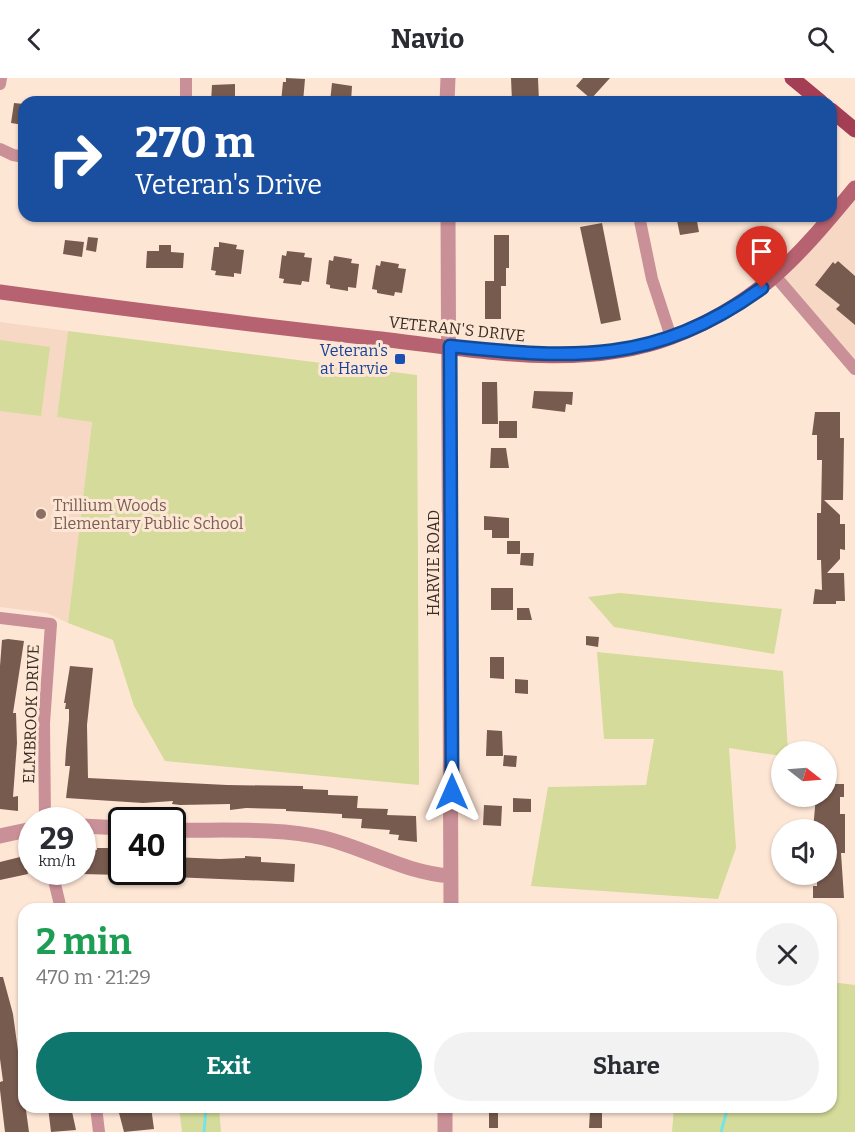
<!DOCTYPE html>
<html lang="en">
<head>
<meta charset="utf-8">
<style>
	body { margin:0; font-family:Bitter,serif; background:#f2f2f3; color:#2b2b33; height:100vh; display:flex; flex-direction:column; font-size:22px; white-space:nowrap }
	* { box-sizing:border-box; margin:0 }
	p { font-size:20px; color:#7c7c81 }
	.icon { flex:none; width:33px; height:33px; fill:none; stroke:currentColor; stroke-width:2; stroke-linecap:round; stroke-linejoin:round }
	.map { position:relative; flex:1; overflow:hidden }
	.panel { position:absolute; left:18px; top:825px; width:819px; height:210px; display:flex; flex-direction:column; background:#fff; border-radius:18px; box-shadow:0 2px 4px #0004 }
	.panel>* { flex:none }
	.top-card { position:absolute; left:18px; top:18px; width:819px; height:126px; border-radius:18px; box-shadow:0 2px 4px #0004; background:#1a4fa0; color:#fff; overflow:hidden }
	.needle { width:39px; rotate:107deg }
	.tools { position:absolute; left:771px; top:663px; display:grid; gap:12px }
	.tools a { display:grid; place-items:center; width:66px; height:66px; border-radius:50%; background:#fff; box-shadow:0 2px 4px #0004; font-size:30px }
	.speed { position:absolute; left:18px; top:729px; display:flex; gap:12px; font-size:30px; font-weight:700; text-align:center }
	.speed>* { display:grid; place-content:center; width:78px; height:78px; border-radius:50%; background:#fff; box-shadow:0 2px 4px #0004; line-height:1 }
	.speed small { font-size:15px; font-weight:400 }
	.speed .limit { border:3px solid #111; border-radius:9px; background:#fff; color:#111 }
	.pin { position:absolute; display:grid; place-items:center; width:51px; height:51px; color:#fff; margin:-62px -26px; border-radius:50% 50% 50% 0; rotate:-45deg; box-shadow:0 0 6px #0007 }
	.pin .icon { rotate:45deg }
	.me { position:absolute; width:66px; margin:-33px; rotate:0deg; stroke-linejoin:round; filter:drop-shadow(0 0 4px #0008) }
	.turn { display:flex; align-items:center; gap:21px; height:126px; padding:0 18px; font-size:27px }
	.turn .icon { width:78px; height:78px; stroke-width:2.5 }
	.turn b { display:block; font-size:42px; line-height:51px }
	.round { display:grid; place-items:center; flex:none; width:63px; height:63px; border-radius:32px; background:#f2f2f3 }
	.overview { display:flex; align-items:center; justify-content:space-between; height:102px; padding:0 18px }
	h1 { font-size:36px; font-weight:700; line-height:45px; color:#1e9e55 }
	.action { display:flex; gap:12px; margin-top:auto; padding:12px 18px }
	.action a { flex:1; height:69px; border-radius:36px; background:#0f766e; color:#fff; font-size:24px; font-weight:700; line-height:69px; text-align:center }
	.action a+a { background:#f2f2f3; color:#2b2b33 }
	header { display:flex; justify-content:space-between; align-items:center; height:78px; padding:0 18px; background:#fff; font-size:27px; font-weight:700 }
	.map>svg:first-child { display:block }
	.built { fill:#f6d8c5 }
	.green { fill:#d5db9a }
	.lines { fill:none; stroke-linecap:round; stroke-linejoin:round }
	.stream { stroke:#77e3e5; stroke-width:3 }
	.building { fill:#785b4f }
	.minor { stroke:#ca9097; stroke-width:12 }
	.tertiary { stroke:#ca9097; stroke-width:15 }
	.secondary { stroke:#b66270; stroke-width:15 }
	.primary { stroke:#a43e54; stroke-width:15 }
	.route-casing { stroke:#114b97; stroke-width:15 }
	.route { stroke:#1a73e8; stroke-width:10 }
	.transit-dot { fill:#1a4fb4; stroke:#fee6d5; stroke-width:2 }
	.education-dot { fill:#8d6e63; stroke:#fee6d5; stroke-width:2 }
	.labels { text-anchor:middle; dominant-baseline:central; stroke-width:6; stroke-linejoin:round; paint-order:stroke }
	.street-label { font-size:16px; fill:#392d26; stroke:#fee6d5 }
	.transit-label { font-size:16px; fill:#164399; stroke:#fee6d5; text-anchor:end }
	.education-label { font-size:16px; fill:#785e54; stroke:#fee6d5; text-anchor:start }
</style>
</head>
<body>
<header><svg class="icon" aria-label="back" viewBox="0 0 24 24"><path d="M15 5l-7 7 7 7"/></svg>Navio<svg class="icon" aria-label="search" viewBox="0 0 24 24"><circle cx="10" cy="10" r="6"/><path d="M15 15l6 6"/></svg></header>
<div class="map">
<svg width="855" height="1054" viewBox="0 0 855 1054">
	<rect width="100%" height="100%" fill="#fee6d5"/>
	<!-- built -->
	<path class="built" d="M855,110V291L776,199Z
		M0,244L68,253L57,339L92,343L68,545L47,535L0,529Z"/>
	<!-- green -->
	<path class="green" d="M68,253L417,297L419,707L165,683L134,628L113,562L68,545L92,344L57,339Z
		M0,262L50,269L41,338L0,333Z
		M620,515L782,531L774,576L614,549L588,519Z
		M597,574L783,593L788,673L782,674L781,678L729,670L736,770L718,821L531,808L548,709L646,707L654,661H604Z
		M831,904L855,907V1054H672L674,1029H831Z
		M179,1029H219L221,1054H182Z"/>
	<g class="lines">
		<!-- stream -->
		<path class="stream" d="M204,1054L206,1029
			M721,1054L728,1029"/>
	</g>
	<!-- building -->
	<path class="building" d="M286,0L305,1L303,24H281L283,4H286Z
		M511,0H538L539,24H512Z
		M583,0H610L591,21L576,8Z
		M332,5L352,8L351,24H330Z
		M235,6V24H211L212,7Z
		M14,25L24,26V47L11,45Z
		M676,138H696L699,154L680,157Z
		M602,145L621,242L601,246L580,149Z
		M494,157H509V190H506V208H501V241H485V203H494Z
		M88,159L98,160L96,174L86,172Z
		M65,162L84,164L82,179L63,176Z
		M219,164L237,167L236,171L244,172L241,196L234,195V199L215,197L216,193L211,192L214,169H219Z
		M159,167H171V174L184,175L183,190H146L147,173H159Z
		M287,173L305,175L304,179L312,180L309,204L302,203L301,207L283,205L284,201L279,200L282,177L286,178Z
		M334,178L352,181L351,185L359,186L356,210L348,209V213L330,210V207L326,206L329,182L333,183Z
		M381,183L399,186L398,190L406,191L402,215L395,214L394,218L377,215V212L372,211L376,187L380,188Z
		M838,183L855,198V247L836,231L840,227L815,207L833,184L835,186Z
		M482,304H497L498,346H482Z
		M534,313L573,314L572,327L566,326L565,334L532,330Z
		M815,334H840V360H844L843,422H824L840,437V446H845V472L840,471V481L827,495H844L845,523H836V526H813L815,511L822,512L821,482H817V435H821L822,382H817V357H812Z
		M499,343H517V360H499Z
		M491,370H506L509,390H490Z
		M484,438L509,440V460H492V452H484Z
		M507,463H520V476H507Z
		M521,475H534L533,488L520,487Z
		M491,510H513V532H491Z
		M517,530H529L532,542H517Z
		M586,558L599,559L598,569L586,567Z
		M8,561L24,563L13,635H16L17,665L13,719L18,718V733L0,731V588L2,562Z
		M490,579H504V601L490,600Z
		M70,588L93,590L87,647L88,700L227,707L303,708V711L328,712V717L358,718L357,730L388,731L387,737L416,738L417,764L398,762L399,757L389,756L390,752L361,750L362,741L342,740V736L286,733V731L246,730L230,732V726L180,727L172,726L173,723L143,725L66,720L70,688H65L66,672L69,642V631H65L66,625H64Z
		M515,601L528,602V616L515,615Z
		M487,652L502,653L503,678H486Z
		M504,677L517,678L516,689L503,688Z
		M826,701H835V706H844V719H840V736H845V775H841L844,820H813V808H817V796H826V752H813L816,718H826Z
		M513,720L531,721V734H513Z
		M484,727L502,728L501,748L483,747Z
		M97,770H108V773H113L112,777L122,778L121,797L82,796V772H97Z
		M24,778L28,796L0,802V784Z
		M245,778L261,779V784L295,786L294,804L172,799V779L220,781L245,780Z
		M0,899H3L13,936L29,1054H5L0,1012V1004L3,1003L0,981Z
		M48,1029H71L76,1052L51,1054Z
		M121,1029H151L154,1051L124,1054L119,1035H122Z
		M489,1029H498V1050H489Z
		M590,1033H602V1050H589Z"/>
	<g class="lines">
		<!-- minor -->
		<path class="minor" d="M186,0V24
			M0,6L1,0
			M0,71L13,77L24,79
			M639,138L652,201L671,259
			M776,199L855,291
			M0,540L51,546L44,645L45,742
			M52,794L61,831
			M96,1029L99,1054"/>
		<!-- tertiary -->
		<path class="tertiary" d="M447,24L448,0
			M448,138L451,831
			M82,748L122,750
			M172,752C219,753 280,749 324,760C368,771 405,795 451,798
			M0,758L32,751
			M445,1054V1029"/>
		<!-- secondary -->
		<path class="secondary" d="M0,214C123,231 247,246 371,260C468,270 577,295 672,259C758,226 798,179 855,110"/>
		<!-- primary -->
		<path class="primary" d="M792,0L821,24
			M831,32L855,52"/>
	</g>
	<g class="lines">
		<defs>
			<path id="route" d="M452,714L450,268C573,281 655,287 762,210"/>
		</defs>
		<!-- route casing -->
		<use href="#route" class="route-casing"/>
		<!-- route -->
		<use href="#route" class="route"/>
	</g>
	<!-- markers -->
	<rect class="transit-dot" x="394" y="275" width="12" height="12" rx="3"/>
	<circle class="education-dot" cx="41" cy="436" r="6"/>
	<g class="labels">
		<!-- street labels -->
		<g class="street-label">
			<text transform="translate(457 251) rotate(6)">VETERAN'S DRIVE</text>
			<text transform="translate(433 485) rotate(-90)">HARVIE ROAD</text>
			<text transform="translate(31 636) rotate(-88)">ELMBROOK DRIVE</text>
		</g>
		<!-- transit labels -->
		<g class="transit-label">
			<text x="388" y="272">Veteran's<tspan x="388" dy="18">at Harvie</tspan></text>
		</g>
		<!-- education labels -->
		<g class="education-label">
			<text x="53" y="427">Trillium Woods<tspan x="53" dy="18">Elementary Public School</tspan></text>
		</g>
	</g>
</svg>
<div class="tools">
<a><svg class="needle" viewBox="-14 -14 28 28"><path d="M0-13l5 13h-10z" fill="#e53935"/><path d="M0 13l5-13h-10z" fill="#7c7c81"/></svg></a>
<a><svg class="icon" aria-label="sound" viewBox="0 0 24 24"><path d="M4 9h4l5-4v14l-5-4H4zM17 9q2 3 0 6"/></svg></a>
</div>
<div class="speed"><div>29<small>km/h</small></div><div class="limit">40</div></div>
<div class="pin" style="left:762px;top:210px;background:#d93025"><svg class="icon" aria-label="arrive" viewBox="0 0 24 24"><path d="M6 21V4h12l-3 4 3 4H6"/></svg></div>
<svg class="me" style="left:452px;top:714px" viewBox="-20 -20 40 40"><path d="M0-17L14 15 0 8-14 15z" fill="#1a73e8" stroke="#fff" stroke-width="4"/></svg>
<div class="top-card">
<div class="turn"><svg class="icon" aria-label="right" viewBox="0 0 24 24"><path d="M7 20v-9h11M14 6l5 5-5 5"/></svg><div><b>270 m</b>Veteran's Drive</div></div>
</div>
<section class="panel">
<div class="overview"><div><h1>2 min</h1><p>470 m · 21:29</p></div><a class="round"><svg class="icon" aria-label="close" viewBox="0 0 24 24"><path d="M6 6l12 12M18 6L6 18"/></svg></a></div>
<div class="action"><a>Exit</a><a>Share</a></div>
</section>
</div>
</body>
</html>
